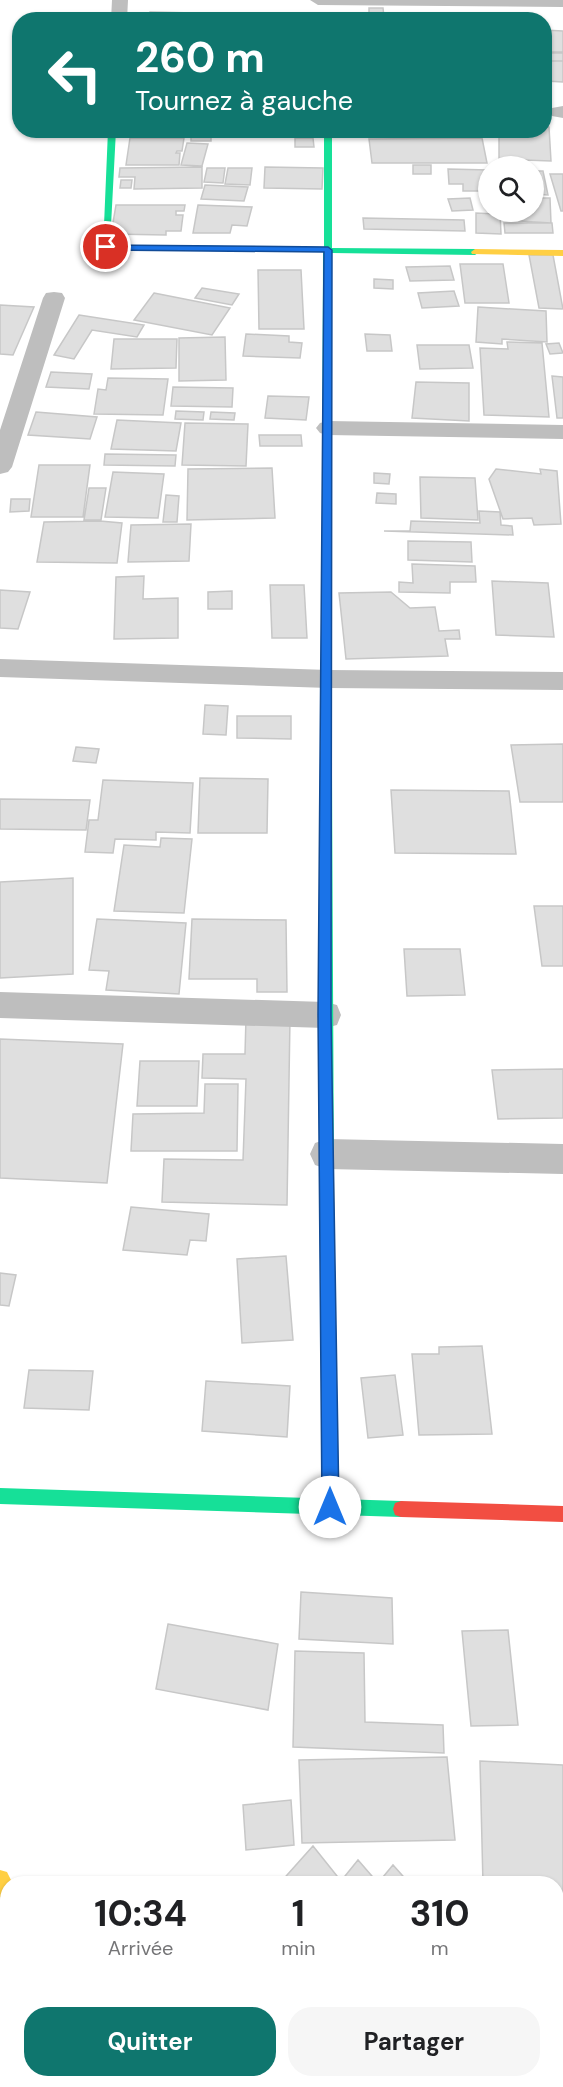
<!DOCTYPE html>
<html lang="fr">
<head>
<meta charset="utf-8">
<style>
	body { margin:0; font-family:"DM Sans",sans-serif; background:#f6f6f6; color:#202124; height:100vh; display:flex; flex-direction:column; font-size:22px; white-space:nowrap }
	* { box-sizing:border-box; margin:0 }
	p { font-size:20px; color:#757577 }
	.icon { flex:none; width:33px; height:33px; fill:none; stroke:currentColor; stroke-width:2; stroke-linecap:round; stroke-linejoin:round }
	.map { position:relative; flex:1; overflow:hidden }
	.details { position:absolute; left:0px; top:1876px; width:564px; height:212px; display:flex; flex-direction:column; background:#fff; border-radius:24px 24px 0 0; box-shadow:0 2px 4px #0004 }
	.details>* { flex:none }
	.top-card { position:absolute; left:12px; top:12px; width:540px; height:126px; border-radius:24px; box-shadow:0 2px 4px #0004; background:#0f766e; color:#fff; overflow:hidden }
	.tools { position:absolute; left:478px; top:156px; display:grid; gap:12px }
	.tools a { display:grid; place-items:center; width:66px; height:66px; border-radius:50%; background:#fff; box-shadow:0 2px 4px #0004; font-size:30px }
	.pin { position:absolute; display:grid; place-items:center; width:51px; height:51px; color:#fff; margin:-26px; border:3px solid #fff; border-radius:50%; box-shadow:0 2px 6px #0007 }
	.me { position:absolute; width:66px; margin:-33px; rotate:0deg; stroke-linejoin:round; filter:drop-shadow(0 0 4px #0008) }
	.turn { display:flex; align-items:center; gap:21px; height:126px; padding:0 24px; font-size:27px }
	.turn .icon { width:78px; height:78px; stroke-width:2.5 }
	.turn b { display:block; font-size:42px; line-height:51px }
	.eta { display:flex; justify-content:space-evenly; align-items:center; height:102px; text-align:center }
	.eta b { font-size:36px; font-weight:700; line-height:42px }
	.button { display:flex; gap:12px; margin-top:auto; padding:12px 24px }
	.button a { flex:1; height:69px; border-radius:24px; background:#0f766e; color:#fff; font-size:24px; font-weight:700; line-height:69px; text-align:center }
	.button a+a { background:#f6f6f6; color:#202124 }
	.map>svg:first-child { display:block }
	.building { fill:#dfdfdf; stroke:#c7c7c7; stroke-width:1.5 }
	.lines { fill:none; stroke-linecap:round; stroke-linejoin:round }
	.street { fill:#bebebe; fill-rule:evenodd }
	.fast { fill:#16e098; fill-rule:evenodd }
	.slow { fill:#ffcf43; fill-rule:evenodd }
	.jam { fill:#f24e42; fill-rule:evenodd }
	.route { fill:#1a73e8; stroke:#114b97; stroke-width:1.5 }
</style>
</head>
<body>
<div class="map">
<svg width="563" height="2087" viewBox="0 0 563 2087">
	<rect width="100%" height="100%" fill="#fff"/>
	<!-- building -->
	<path class="building" d="M369,8H383L384,17H369Z
		M150,12L194,13L192,20H147Z
		M544,30L563,31V52H544Z
		M544,53H563V61H544Z
		M544,61H563V82L546,81Z
		M544,126L549,127L551,161L524,160V166H499V130H544Z
		M130,130H188L187,135L130,134Z
		M190,130H210V135H190Z
		M212,130H256L255,133H212Z
		M263,130H305V137L262,136Z
		M372,130H429V136H373Z
		M191,136H211V141H191Z
		M130,138H184L182,151H177L176,153H180L179,165H126Z
		M295,138H313L314,147H295Z
		M482,138L487,163H372L369,139Z
		M187,143L208,144L202,166L181,165Z
		M413,165H431V174H413Z
		M202,167V188L134,189L135,177H119L120,168Z
		M265,167L323,168L322,189L264,188Z
		M207,168H225L223,183L204,182Z
		M228,168H252L250,185L225,184Z
		M448,169L489,170V191H463V184H449Z
		M534,171H543L548,195L534,194Z
		M550,174H563V211H561Z
		M121,180H132L131,188H120Z
		M205,185L248,187L244,201L201,199Z
		M470,198L473,210L452,211L448,199Z
		M534,198H550L551,223L506,220V212H534Z
		M116,205H185L184,211H176V215H183L181,231H166V235L111,234Z
		M198,205L252,207L247,226L232,225L230,233H193Z
		M496,212H500L501,234L476,233V213L496,214Z
		M363,218L464,220L465,231L364,229Z
		M504,223H552L553,233H505Z
		M529,255H553L563,309L539,308Z
		M460,264H503L509,303H465Z
		M450,266L454,280L410,281L406,267Z
		M258,270H301L304,329H259Z
		M374,279L393,280V289L374,288Z
		M202,288L239,294L232,305L195,298Z
		M454,291L459,306L422,308L418,293Z
		M154,293L230,308L212,335L134,320Z
		M0,305L34,307L13,355L0,354Z
		M478,307L546,311L547,342L502,339V344L476,342Z
		M79,315L144,325L137,337L92,330L74,359L54,355Z
		M246,334L289,336V342L302,343L300,358L243,356Z
		M365,334L390,335L392,351H367Z
		M225,337L226,380L179,381V338Z
		M114,339H177L176,368L111,369Z
		M507,342L542,343L549,417L484,415L480,348L508,349Z
		M559,343L563,353L550,354L546,344Z
		M417,345H469L473,368L420,369Z
		M51,372L92,374L89,389L46,387Z
		M552,376L563,377V418H557Z
		M108,378L168,379L163,415L94,414L98,389L106,390Z
		M416,382L469,383V421L412,418Z
		M173,387L233,388L232,407L171,406Z
		M268,396L309,397L306,420L265,418Z
		M176,411L204,412L203,420L175,419Z
		M36,412L97,417L90,439L28,435Z
		M211,412L235,413L234,420L210,419Z
		M117,420L181,423L176,451L111,449Z
		M185,423L248,424L246,466L182,465Z
		M259,435H301L302,446H260Z
		M105,454L176,455L175,466L104,465Z
		M39,465H90L83,517H31Z
		M272,468L275,518L187,520L188,469Z
		M496,469L541,474L540,469L557,471L561,524L534,525L532,518L503,519L489,479Z
		M113,472L164,474L158,518L105,517Z
		M374,473L390,474L389,484L374,483Z
		M420,477L475,478L478,520L421,518Z
		M89,488H106L101,520H84Z
		M377,493L396,494V504L376,503Z
		M166,495L179,496L177,522H163Z
		M11,499H30L29,511L10,512Z
		M479,511L500,512L501,525L512,526L513,535L384,531H410L411,521L480,523Z
		M100,521L122,523L117,563L37,562L44,522Z
		M191,524L189,561L128,562L131,525Z
		M408,541L471,542L472,562L408,560Z
		M412,564L475,566L476,582H450V593L399,592V582L413,583Z
		M144,576L143,599L178,598V638L114,639L116,577Z
		M492,581L548,583L554,637L496,635Z
		M270,585H304L307,638H272Z
		M0,590L30,592L18,629L0,628Z
		M232,591V609H208V592Z
		M391,592L410,608L435,607L439,631L459,630L460,639H445L448,656L346,659L339,593Z
		M205,705L228,706L226,735L203,734Z
		M237,716H291V739L237,738Z
		M563,744V802H520L511,745Z
		M76,747L99,749L96,763L73,761Z
		M200,778L268,779L267,833H198Z
		M103,780L193,783L190,833L156,832V840L115,839L113,853L85,852L89,820H98Z
		M391,790L509,791L516,854L395,853Z
		M0,799L90,800L86,830L0,829Z
		M161,838L192,839L184,913L114,911L124,845L160,847Z
		M73,878V974L0,978V882Z
		M534,906H563V966H542Z
		M97,919L186,923L179,994L106,990L109,971L89,970Z
		M192,919L286,920L287,992H257V979H189Z
		M404,949H460L465,995L407,996Z
		M246,1018H290L287,1205L162,1202L164,1159L243,1160L246,1079L202,1078L203,1054H245Z
		M0,1039L123,1044L107,1183L0,1178Z
		M140,1061H199L197,1106H137Z
		M563,1069V1118L498,1119L492,1070Z
		M205,1084H238L237,1151H131L133,1114L204,1113Z
		M131,1207L209,1214L206,1241L190,1240L187,1255L123,1250Z
		M286,1256L293,1340L242,1343L237,1259Z
		M0,1273L16,1275L9,1306L0,1305Z
		M482,1346L492,1434L419,1435L412,1354H439V1347Z
		M29,1370L93,1371L89,1410L24,1408Z
		M395,1375L403,1435L368,1438L361,1378Z
		M206,1381L290,1386L287,1437L202,1431Z
		M301,1592L392,1598L393,1644L299,1639Z
		M168,1624L278,1644L268,1710L156,1689Z
		M508,1630L518,1725L471,1726L462,1631Z
		M295,1651L364,1653L365,1722L443,1725L444,1753L293,1747Z
		M447,1757L455,1840L302,1843L299,1760Z
		M480,1761L563,1765V1924H556V1884H483Z
		M291,1800L294,1845L246,1850L243,1805Z
		M313,1846L341,1881L358,1860L378,1883L393,1865L410,1884H279Z
		M556,1948L563,1950V2032L556,2030Z
		M400,2080H527L532,2087H394Z"/>
	<g class="lines">
		<!-- street -->
		<path class="street" d="M112,0H128L127,20H111Z
			M310,0H563V7L318,5Z
			M563,106V118L552,116L550,112L552,108Z
			M54,292L62,293L65,298L12,467L8,472L0,474V430L43,298L46,293Z
			M328,421L563,425V439L328,435L320,433L316,428L320,423Z
			M0,659L328,670L563,672V690L328,688L0,677Z
			M0,992L325,1002L337,1005L341,1015L337,1025L325,1028L0,1018Z
			M327,1139L563,1144V1174L327,1169L315,1165L310,1154L315,1143Z"/>
		<!-- fast -->
		<path class="fast" d="M108,130H116L110,245L324,247V130H332V248L475,249L479,252L475,255L332,253L331,550L327,551L322,548L323,252L103,249Z
			M326,770L332,774L334,1181L332,1186L327,1187L322,1186L320,1181V774Z
			M0,1488L401,1501L407,1503L409,1509L407,1515L401,1517L0,1504Z"/>
		<!-- slow -->
		<path class="slow" d="M475,249L563,250V256L472,254L471,252Z
			M327,545L332,548V774L326,778L320,774L322,548Z
			M327,1175L332,1176L334,1181L338,1507L336,1513L330,1515L324,1513L322,1507L320,1181L322,1176Z
			M0,1870L7,1872L13,1884H8V1902L0,1897Z
			M103,2080H124L127,2087H106Z"/>
		<!-- jam -->
		<path class="jam" d="M401,1501L563,1506V1522L401,1517L395,1515L393,1509L395,1503Z"/>
	</g>
	<!-- route -->
	<path class="route" d="M103,245L328,247L332,250L331,1015L339,1507L336,1513L330,1515L324,1513L322,1507L318,1015L324,252L106,250L101,247Z"/>
</svg>
<div class="tools">
<a><svg class="icon" aria-label="search" viewBox="0 0 24 24"><circle cx="10" cy="10" r="6"/><path d="M15 15l6 6"/></svg></a>
</div>
<div class="pin" style="left:106px;top:247px;background:#d93025"><svg class="icon" aria-label="arrive" viewBox="0 0 24 24"><path d="M6 21V4h12l-3 4 3 4H6"/></svg></div>
<svg class="me" style="left:330px;top:1507px" viewBox="-20 -20 40 40"><circle r="19" fill="#fff"/><path d="M0-13L10 11 0 6-10 11z" fill="#1a73e8"/></svg>
<div class="top-card">
<div class="turn"><svg class="icon" aria-label="left" viewBox="0 0 24 24"><path d="M17 20v-9H6M10 6l-5 5 5 5"/></svg><div><b>260 m</b>Tournez à gauche</div></div>
</div>
<section class="details">
<div class="eta">
<div><b>10:34</b><p>Arrivée</p></div>
<div><b>1</b><p>min</p></div>
<div><b>310</b><p>m</p></div>
</div>
<div class="button"><a>Quitter</a><a>Partager</a></div>
</section>
</div>
</body>
</html>
